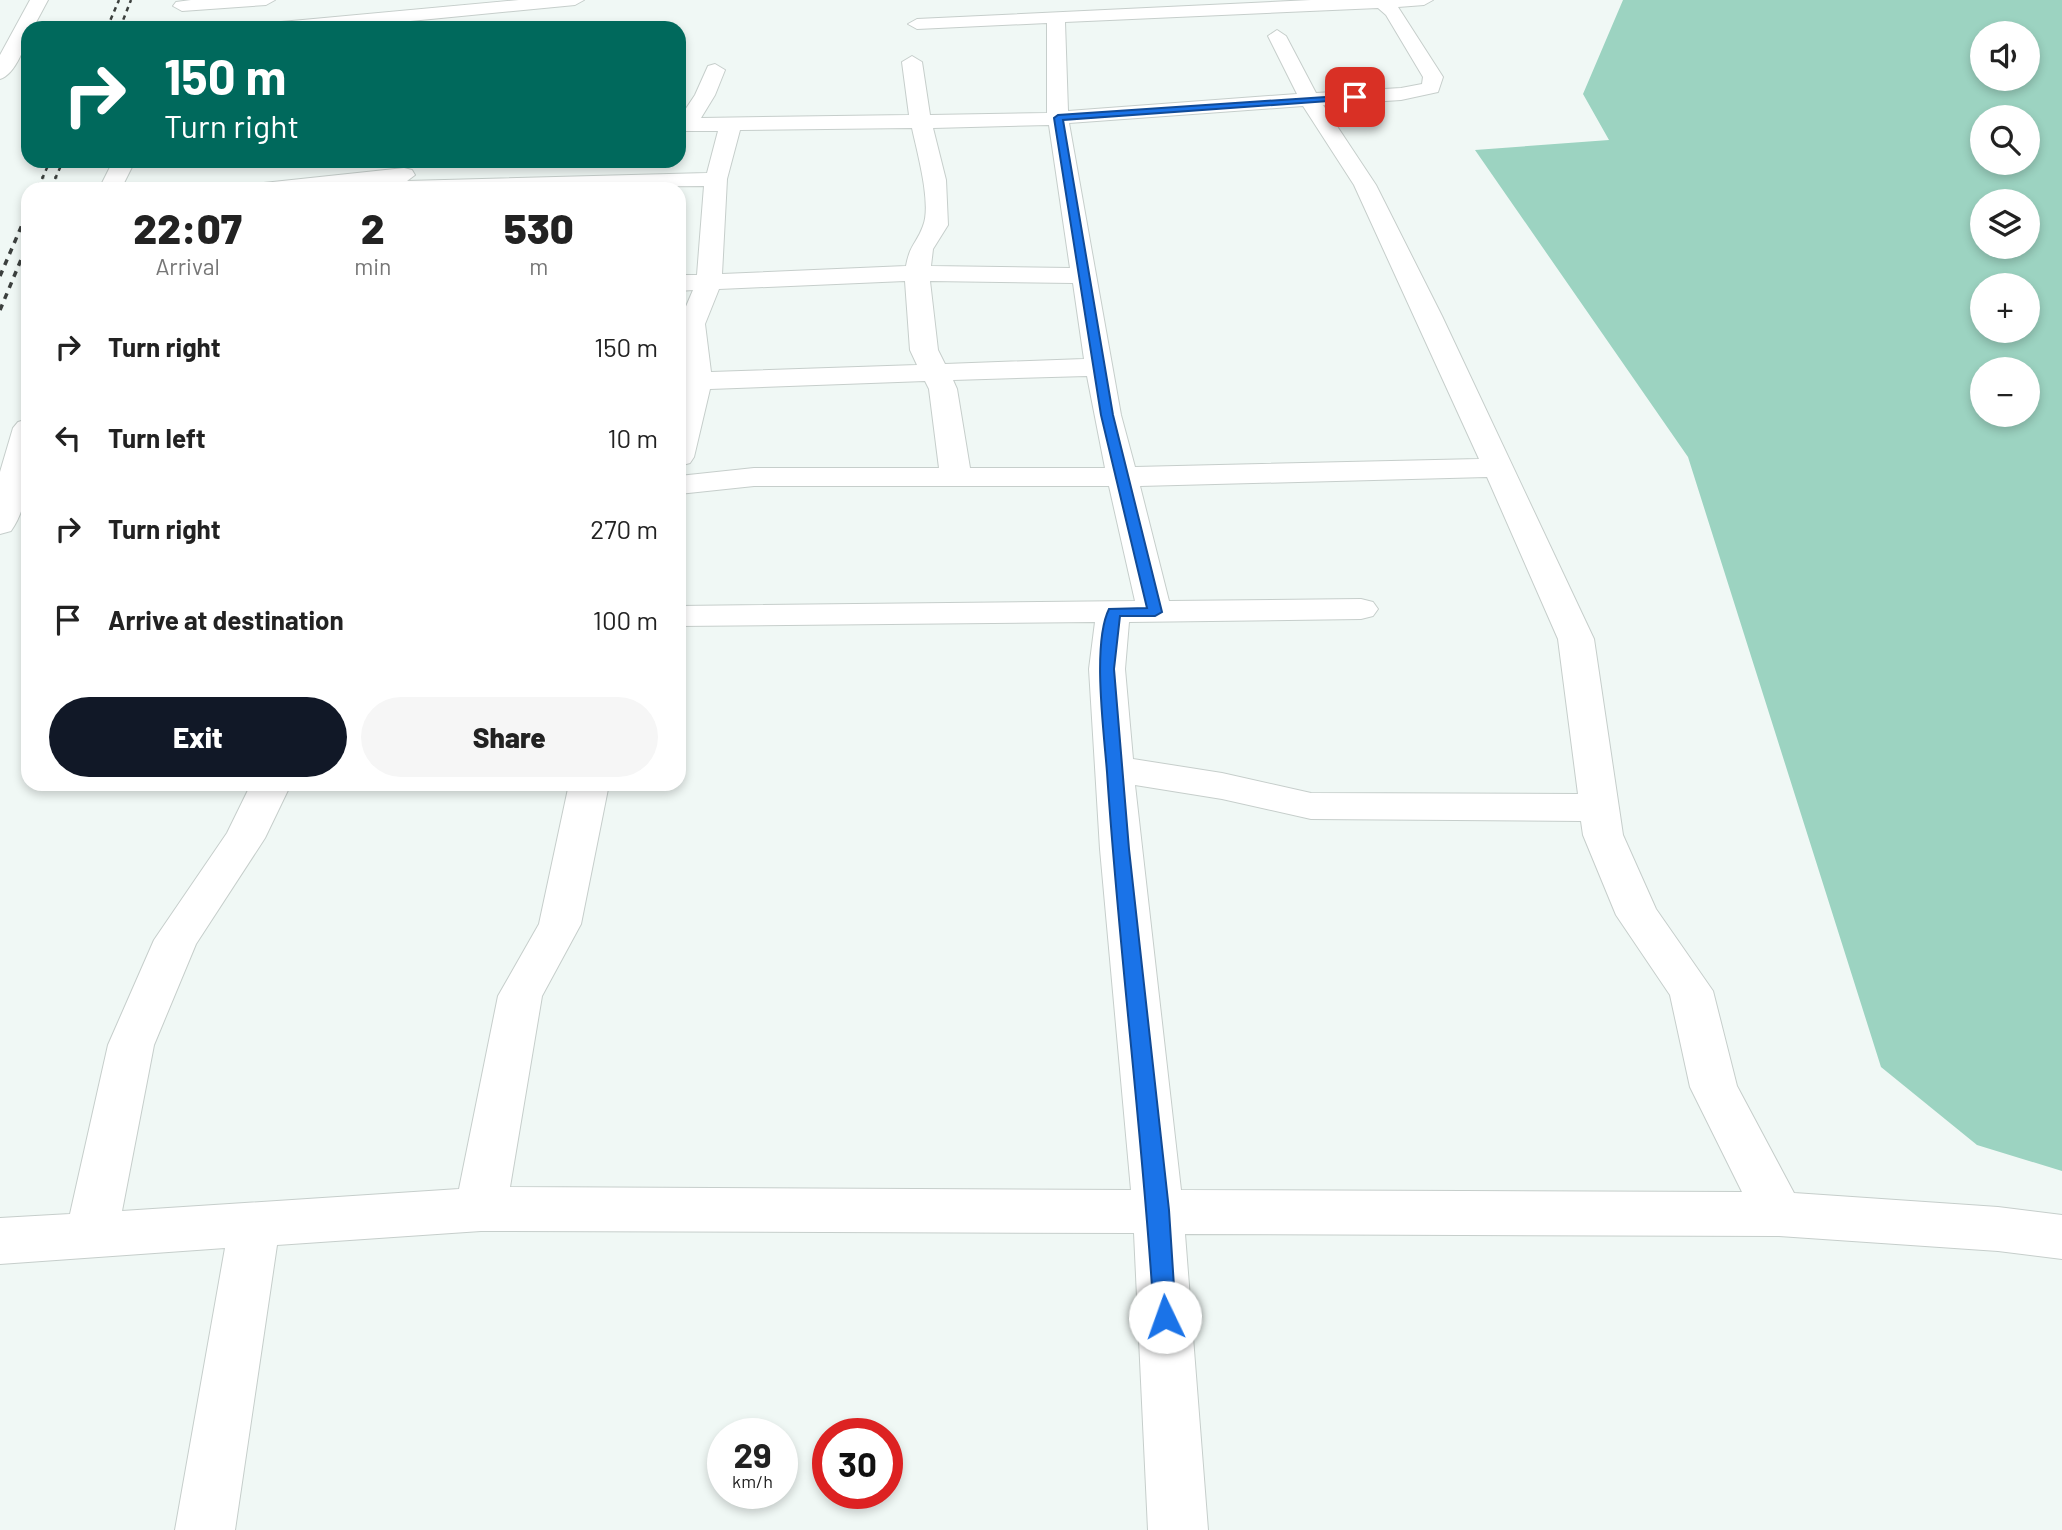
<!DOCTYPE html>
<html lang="en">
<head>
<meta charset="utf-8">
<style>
	body { margin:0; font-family:Barlow,sans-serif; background:#f6f6f6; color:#222; height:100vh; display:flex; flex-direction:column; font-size:26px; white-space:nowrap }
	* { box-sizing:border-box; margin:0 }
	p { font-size:23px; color:#767676 }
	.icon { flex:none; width:38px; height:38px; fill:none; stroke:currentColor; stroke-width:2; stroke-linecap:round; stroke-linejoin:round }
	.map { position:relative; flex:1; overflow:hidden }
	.details { position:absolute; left:21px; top:182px; width:665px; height:609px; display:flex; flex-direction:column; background:#fff; border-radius:21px; box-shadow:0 4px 10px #0003 }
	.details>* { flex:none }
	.guide { position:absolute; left:21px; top:21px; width:665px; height:147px; border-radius:21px; box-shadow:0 4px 10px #0003; background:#00695c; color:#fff; overflow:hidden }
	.buttons { position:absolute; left:1970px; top:21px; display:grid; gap:14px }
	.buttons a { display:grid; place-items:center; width:70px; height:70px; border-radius:50%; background:#fff; box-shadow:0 4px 10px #0003; font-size:35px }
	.speed { position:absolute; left:707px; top:1418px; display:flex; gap:14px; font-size:35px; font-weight:700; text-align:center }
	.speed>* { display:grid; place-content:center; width:91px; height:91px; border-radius:50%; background:#fff; box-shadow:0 4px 10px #0003; line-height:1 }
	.speed small { font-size:18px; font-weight:400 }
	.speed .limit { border:10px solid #d22; background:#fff; color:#111 }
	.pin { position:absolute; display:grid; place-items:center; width:60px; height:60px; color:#fff; margin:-30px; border-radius:14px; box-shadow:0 4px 10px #0006 }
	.me { position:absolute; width:77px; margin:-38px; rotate:357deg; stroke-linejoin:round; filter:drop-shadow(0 0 5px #0008) }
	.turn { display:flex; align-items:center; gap:24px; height:147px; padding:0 28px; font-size:32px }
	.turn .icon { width:91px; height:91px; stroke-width:2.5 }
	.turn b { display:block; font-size:49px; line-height:60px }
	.eta { display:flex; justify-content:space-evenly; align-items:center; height:119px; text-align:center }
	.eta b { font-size:42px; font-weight:800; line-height:49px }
	.cta { display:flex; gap:14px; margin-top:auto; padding:14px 28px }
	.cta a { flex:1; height:80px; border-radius:42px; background:#111827; color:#fff; font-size:28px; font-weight:800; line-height:80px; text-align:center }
	.cta a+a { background:#f6f6f6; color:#222 }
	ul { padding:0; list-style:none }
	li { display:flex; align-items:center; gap:21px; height:91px; padding:0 28px }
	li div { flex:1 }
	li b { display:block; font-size:26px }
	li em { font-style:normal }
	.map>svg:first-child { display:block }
	.green { fill:#9cd3c1; fill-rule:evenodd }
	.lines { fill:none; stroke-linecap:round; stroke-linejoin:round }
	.minor-casing { stroke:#c6cecb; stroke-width:2 }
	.minor { fill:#fff; fill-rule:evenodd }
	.rail-far1 { stroke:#3c403e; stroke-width:2.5; stroke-dasharray:4.5 4.5; stroke-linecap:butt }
	.rail { stroke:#3c403e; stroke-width:3.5; stroke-dasharray:6 6; stroke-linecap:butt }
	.route { fill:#1a73e8; stroke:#114b97; stroke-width:2 }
</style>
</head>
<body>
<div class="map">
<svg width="2062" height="1530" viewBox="0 0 2062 1530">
	<rect width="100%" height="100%" fill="#f0f8f5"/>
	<!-- green -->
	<path class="green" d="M1623,0H2062V1171L1977,1145L1881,1067L1688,457L1475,150L1609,140L1583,94ZM1983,33H2028V79H1983ZM2028,117V163H1983V117ZM2028,201V247H1983V201ZM1983,285H2028V331H1983ZM1983,369H2028V415H1983Z"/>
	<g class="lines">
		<defs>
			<path id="minor" d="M30,0H48L33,28H28C28,43 15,75 0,79V55Z
				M191,0H275L266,5L182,11L173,6L176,2Z
				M519,0H584L575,5L339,28H272L281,22Z
				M1311,0H1433L1424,5L1398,7L1443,77L1438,92L1401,100L1323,105L1376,185L1442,316L1594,639L1623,835L1656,909L1713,991L1737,1086L1794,1193L1998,1207L2062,1215V1259L1998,1251L1779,1236L1185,1234L1208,1530H1148L1134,1233L481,1231L277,1245L235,1530H175L225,1248L0,1264V1218L70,1214L108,1045L154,940L227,833L251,784H291L265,838L196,944L154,1045L122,1211L459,1189L498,996L539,924L569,784H609L581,924L542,996L510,1187L1131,1190L1100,849L1089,669L1095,622L679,626V606L1135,601L1109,486H754L679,494V476L754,468H939L929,389L925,381L710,389L694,457L690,463L679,466V400L684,381L679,323L693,290L679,291V275H697L704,186L389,189L394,183L330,189H250L253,184L404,168L412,170L415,175L407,181L707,173L718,131H679V119L695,95L708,66L715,64L725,70L715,95L701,118L909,115L902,62L912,56L922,62L930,115L1047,113V23L917,29L908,24L917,19ZM1378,8L1386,15L1423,77L1422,84L1401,88L1316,93L1286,36L1277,30L1268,36L1297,94L1068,111L1065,22ZM1303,106L1354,185L1479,459L1135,467L1121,415L1069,123ZM1049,125L1070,268L931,266L933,249L948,225L946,180L933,128ZM912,128C917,152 932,204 923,226C917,243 910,244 906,266L722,274L727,179L740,130ZM905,281L910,350L917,365L711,372L705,324L719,289ZM930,281L1073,283L1084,359L945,364L938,350ZM1087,376L1105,468H970L957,389L953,380ZM1487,477L1558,639L1578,794L1311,793L1222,773L1133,759L1125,669L1129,622L1361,619L1373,616L1378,609L1373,602L1361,599L1169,601L1140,486ZM1135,785L1222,799L1311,819L1581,821L1583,835L1616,915L1670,995L1690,1087L1742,1192L1181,1190Z
				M113,161H135L121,189H99Z
				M28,419C28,455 33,500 11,531L0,534V472L13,428L18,422Z"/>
		</defs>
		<!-- minor casing -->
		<use href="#minor" class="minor-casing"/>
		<!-- minor -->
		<use href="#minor" class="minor"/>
		<!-- rail-far1 -->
		<path class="rail-far1" d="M107,28L119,0
			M120,28L131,0
			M42,179L50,161
			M55,179L63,161"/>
		<!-- rail -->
		<path class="rail" d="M38,189L43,177
			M51,189L56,177
			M0,276L28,211
			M0,310L28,243"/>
	</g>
	<!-- route -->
	<path class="route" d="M1355,95L1358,99L1063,120L1113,415L1162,612L1155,616H1120L1114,669L1129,849L1169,1210L1176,1317L1173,1324L1165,1327L1157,1324L1154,1317C1143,1135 1119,954 1107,772C1104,733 1092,643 1109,609L1147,608L1101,415L1054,118L1058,115Z"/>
</svg>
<div class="buttons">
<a><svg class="icon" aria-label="sound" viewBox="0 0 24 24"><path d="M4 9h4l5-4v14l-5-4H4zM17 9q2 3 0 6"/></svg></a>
<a><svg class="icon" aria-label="search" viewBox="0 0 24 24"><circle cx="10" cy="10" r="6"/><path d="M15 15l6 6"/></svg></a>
<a><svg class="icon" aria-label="layers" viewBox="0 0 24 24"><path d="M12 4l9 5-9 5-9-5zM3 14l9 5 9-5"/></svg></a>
<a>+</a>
<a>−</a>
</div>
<div class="speed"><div>29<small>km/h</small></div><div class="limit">30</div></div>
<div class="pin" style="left:1355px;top:97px;background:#d93025"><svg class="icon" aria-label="arrive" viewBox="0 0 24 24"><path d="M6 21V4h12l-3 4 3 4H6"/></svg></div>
<svg class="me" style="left:1165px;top:1317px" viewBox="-20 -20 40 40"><circle r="19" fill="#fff"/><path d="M0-13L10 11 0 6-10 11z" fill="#1a73e8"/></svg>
<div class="guide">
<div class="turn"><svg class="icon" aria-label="right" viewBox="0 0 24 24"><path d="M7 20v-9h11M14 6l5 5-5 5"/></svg><div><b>150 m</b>Turn right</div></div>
</div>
<section class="details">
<div class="eta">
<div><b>22:07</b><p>Arrival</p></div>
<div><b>2</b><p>min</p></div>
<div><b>530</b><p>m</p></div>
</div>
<ul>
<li><svg class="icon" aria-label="right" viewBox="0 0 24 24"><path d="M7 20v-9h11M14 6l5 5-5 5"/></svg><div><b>Turn right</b></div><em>150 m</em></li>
<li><svg class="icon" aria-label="left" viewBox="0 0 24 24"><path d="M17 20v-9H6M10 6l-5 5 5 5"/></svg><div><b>Turn left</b></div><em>10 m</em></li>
<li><svg class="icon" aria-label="right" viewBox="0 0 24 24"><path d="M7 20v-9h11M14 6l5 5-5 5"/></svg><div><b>Turn right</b></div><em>270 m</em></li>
<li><svg class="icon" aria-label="arrive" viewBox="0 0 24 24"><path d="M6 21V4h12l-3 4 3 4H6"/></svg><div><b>Arrive at destination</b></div><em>100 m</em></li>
</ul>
<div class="cta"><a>Exit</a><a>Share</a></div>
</section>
</div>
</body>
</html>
